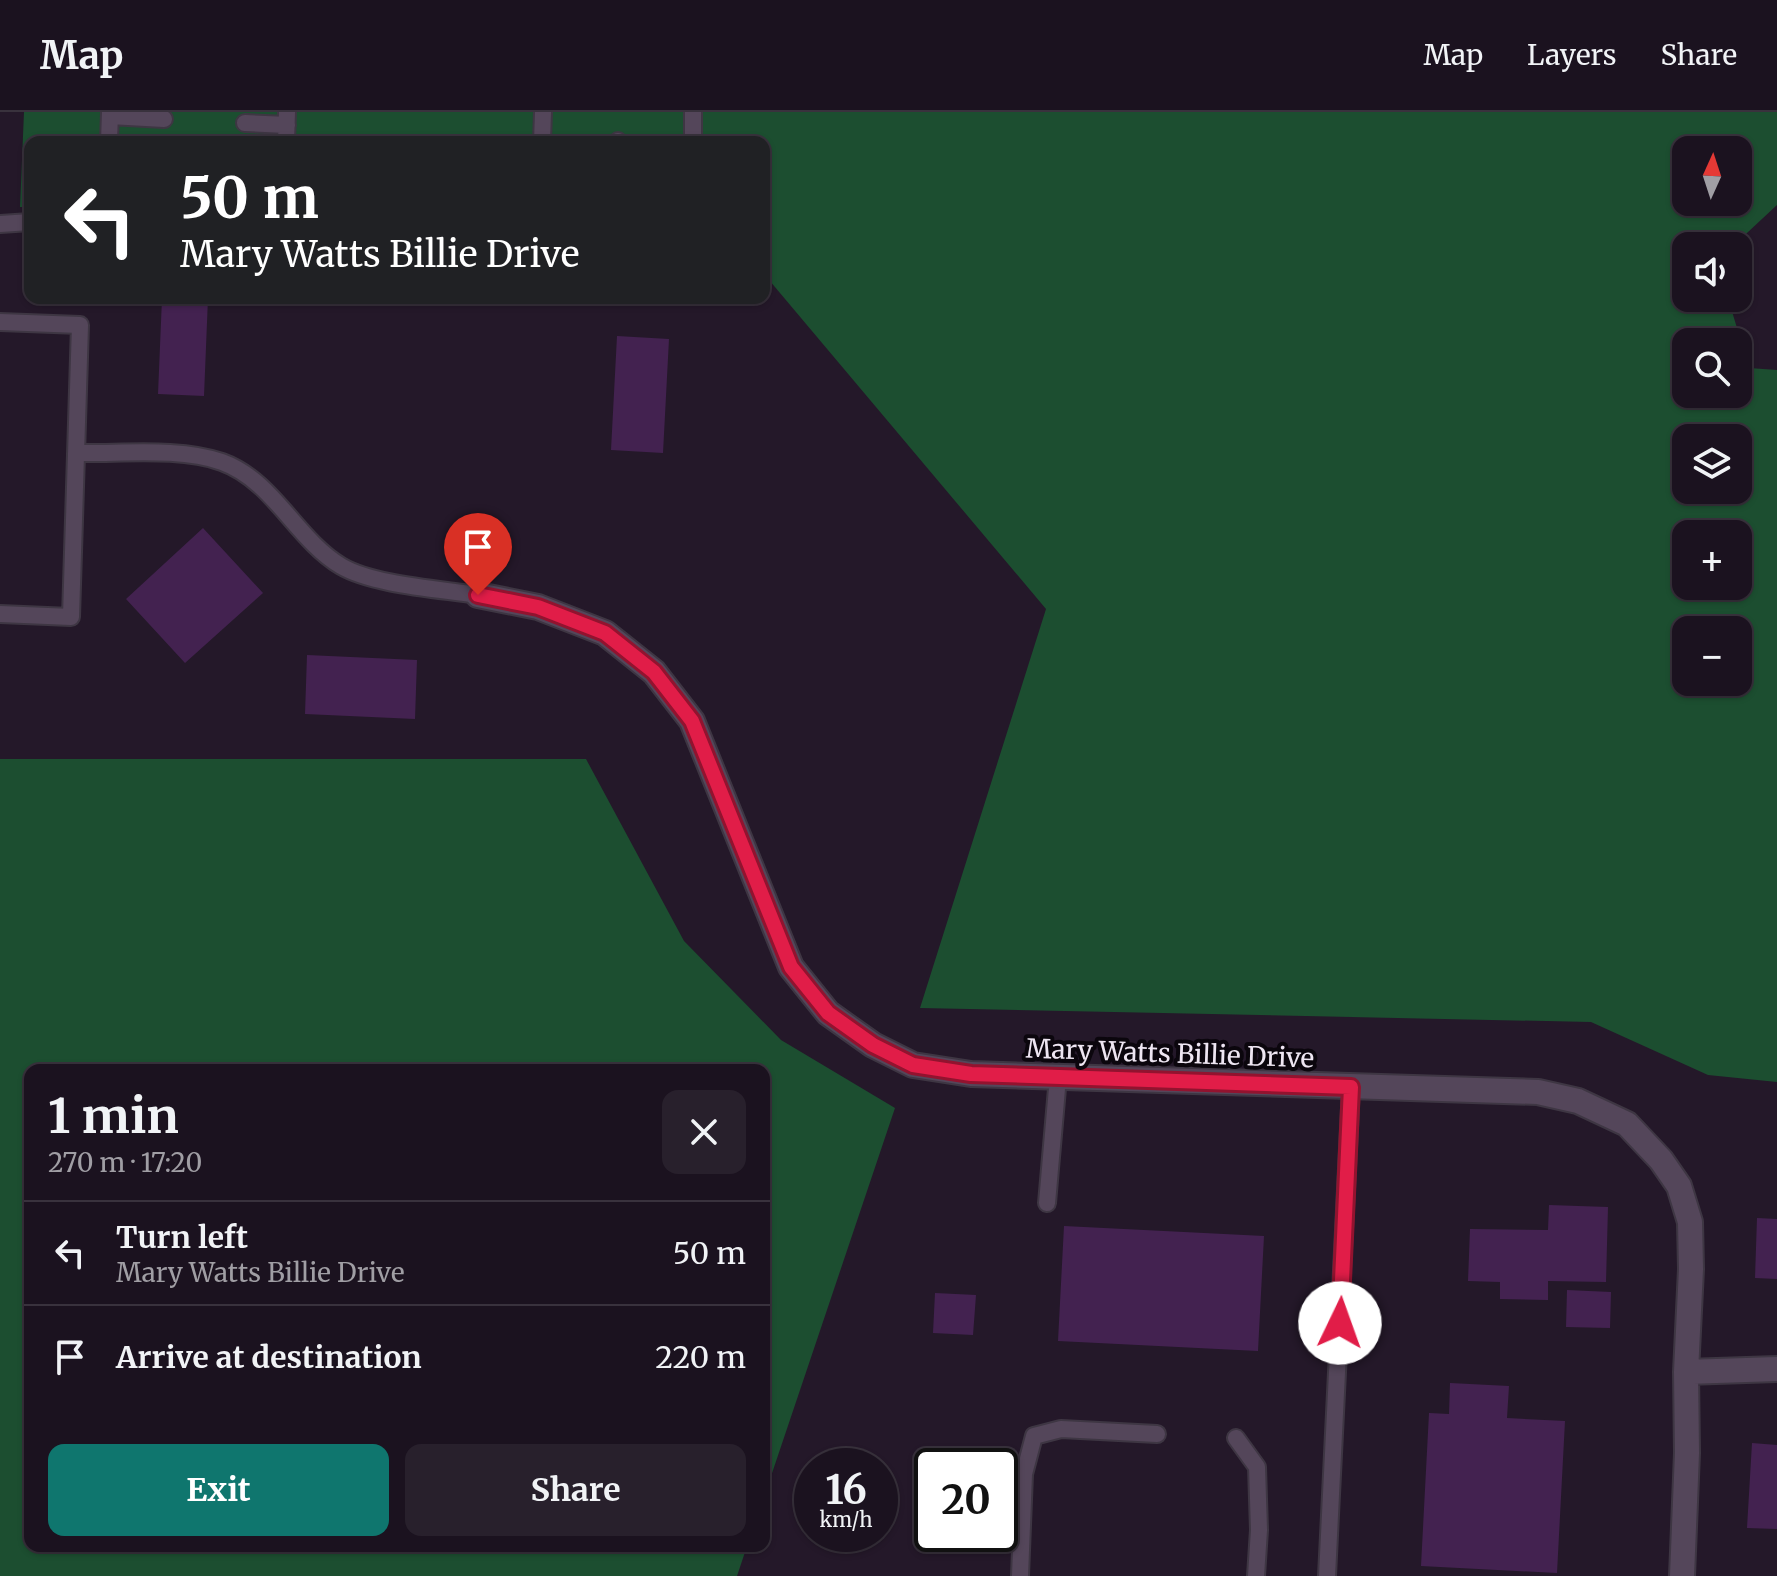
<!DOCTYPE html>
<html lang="en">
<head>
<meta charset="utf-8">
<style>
	body { margin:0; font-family:Merriweather,serif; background:#28202c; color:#f1f3f6; height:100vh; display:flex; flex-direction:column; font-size:30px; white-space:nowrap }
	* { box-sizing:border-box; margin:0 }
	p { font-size:26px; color:#a09ea4 }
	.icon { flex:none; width:44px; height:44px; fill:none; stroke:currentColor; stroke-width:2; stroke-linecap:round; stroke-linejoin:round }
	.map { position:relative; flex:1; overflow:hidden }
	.sheet { position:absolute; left:24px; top:952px; width:746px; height:488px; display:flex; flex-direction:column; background:#1b121f; border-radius:16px; box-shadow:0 2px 6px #0004,0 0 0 2px #39323d }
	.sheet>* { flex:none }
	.hud { position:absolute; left:24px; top:24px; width:746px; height:168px; border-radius:16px; box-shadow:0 2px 6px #0004,0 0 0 2px #39323d; background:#202124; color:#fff; overflow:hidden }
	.needle { width:52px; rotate:3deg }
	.tools { position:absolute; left:1672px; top:24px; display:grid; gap:16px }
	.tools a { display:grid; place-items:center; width:80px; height:80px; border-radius:16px; background:#1b121f; box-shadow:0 2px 6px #0004,0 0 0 2px #39323d; font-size:40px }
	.speed { position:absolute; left:794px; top:1336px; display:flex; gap:16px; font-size:40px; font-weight:700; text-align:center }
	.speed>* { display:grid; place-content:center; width:104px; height:104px; border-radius:50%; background:#1b121f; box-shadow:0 2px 6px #0004,0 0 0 2px #39323d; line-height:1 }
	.speed small { font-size:20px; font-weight:400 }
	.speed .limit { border:4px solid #111; border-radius:12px; background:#fff; color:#111 }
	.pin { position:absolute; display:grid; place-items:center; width:68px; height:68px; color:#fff; margin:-82px -34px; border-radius:50% 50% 50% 0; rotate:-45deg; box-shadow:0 0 8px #0007 }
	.pin .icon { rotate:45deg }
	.me { position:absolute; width:88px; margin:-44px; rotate:3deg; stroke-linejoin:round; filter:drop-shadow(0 0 6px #0008) }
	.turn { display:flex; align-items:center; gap:28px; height:168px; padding:0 24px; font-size:36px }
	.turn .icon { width:104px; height:104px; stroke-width:2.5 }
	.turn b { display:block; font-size:56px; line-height:68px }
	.round { display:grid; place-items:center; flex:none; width:84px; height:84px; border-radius:16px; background:#28202c }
	.headline { display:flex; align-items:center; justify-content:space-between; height:136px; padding:0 24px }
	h1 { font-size:48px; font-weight:700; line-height:60px }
	.action { display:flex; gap:16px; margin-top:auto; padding:16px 24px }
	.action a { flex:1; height:92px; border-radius:16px; background:#0f766e; color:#fff; font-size:32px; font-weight:700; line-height:92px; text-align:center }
	.action a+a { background:#28202c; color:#f1f3f6 }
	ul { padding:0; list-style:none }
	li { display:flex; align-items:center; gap:24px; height:104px; padding:0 24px; border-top:2px solid #39323d }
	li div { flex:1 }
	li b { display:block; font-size:30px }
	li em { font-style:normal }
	header { display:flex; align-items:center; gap:48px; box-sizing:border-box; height:112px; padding:0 40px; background:#1b121f; border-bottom:2px solid #39323d }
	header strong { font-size:38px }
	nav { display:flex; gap:44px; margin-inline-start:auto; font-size:28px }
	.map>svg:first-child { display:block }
	.green { fill:#1c4e30; fill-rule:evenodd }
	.building { fill:#432250 }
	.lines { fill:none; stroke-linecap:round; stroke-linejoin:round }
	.lane-casing { stroke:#3e3643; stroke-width:20 }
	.street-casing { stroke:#3e3643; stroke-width:28 }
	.lane { stroke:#54465a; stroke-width:16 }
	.street { stroke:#54465a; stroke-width:24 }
	.route-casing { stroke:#92132f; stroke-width:20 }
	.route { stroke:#e11d48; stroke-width:14 }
	.labels { text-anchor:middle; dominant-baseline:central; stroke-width:8; stroke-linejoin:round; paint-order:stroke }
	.street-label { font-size:26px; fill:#eee6f2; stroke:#0b060d }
</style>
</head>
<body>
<header>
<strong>Map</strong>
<nav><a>Map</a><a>Layers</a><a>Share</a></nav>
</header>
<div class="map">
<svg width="1777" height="1464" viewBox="0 0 1777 1464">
	<rect width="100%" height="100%" fill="#241829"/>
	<!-- green -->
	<path class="green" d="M24,0H1777V93L1733,134H1686V186H1728L1749,256L1777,258V970L1708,963L1591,910L920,896L1046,497L764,162V30H30V95H20ZM1686,38H1738V90H1686ZM1686,230H1738V282H1686ZM1686,326H1738V378H1686ZM1686,422H1738V474H1686ZM1686,518H1738V570H1686Z
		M0,647H586L684,829L781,928L895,996L764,1385V958H30V1434H747L737,1464H0Z"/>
	<!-- building -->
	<path class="building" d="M162,186H208L204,284L158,282Z
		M617,224L669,227L663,341L611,338Z
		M203,416L263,481L185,551L126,487Z
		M307,543L417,548L415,607L305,602Z
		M1549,1093L1608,1095L1606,1170L1548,1169V1188L1500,1187V1170L1468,1169L1470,1117L1548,1118Z
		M1757,1106L1777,1107V1167L1755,1166Z
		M1064,1114L1264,1124L1258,1239L1058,1229Z
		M1567,1178L1611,1180L1610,1216L1566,1215Z
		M935,1181L976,1183L973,1223L933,1221Z
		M1450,1271L1509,1274L1507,1306L1565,1309L1557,1461L1421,1454L1429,1301L1449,1302Z
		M1752,1331L1777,1333V1417L1747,1416Z"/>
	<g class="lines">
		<defs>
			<path id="lane" d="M110,4L164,7
				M245,11L287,13
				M109,30L110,0
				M286,30L287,0
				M542,30L543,0
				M618,30V29
				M693,30V0
				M0,112L30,110
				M0,210L80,213L71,505L0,502
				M76,341C121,342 180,335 222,350C274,369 295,426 341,454C373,473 440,477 478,483
				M1047,1091L1058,965
				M1236,1326L1257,1355L1259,1418L1256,1464
				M1020,1464L1024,1362L1034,1324L1061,1317L1157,1322
				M1327,1464L1351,975"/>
			<path id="street" d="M478,483L538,495L605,521L654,560L692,609L791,855L828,901L873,933L913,953L971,962L1538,980L1578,989L1627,1012L1661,1048L1679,1074L1690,1110L1691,1157L1686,1260L1687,1341L1682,1464
				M1686,1260L1777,1257"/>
		</defs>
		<!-- lane casing -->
		<use href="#lane" class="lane-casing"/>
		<!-- street casing -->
		<use href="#street" class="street-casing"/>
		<!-- lane -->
		<use href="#lane" class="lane"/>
		<!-- street -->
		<use href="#street" class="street"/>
	</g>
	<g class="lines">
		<defs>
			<path id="route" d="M478,483L538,495L605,521L654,560L692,609L791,855L828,901L873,933L913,953L971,962L1351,975L1340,1211"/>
		</defs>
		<!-- route casing -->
		<use href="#route" class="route-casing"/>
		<!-- route -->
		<use href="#route" class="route"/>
	</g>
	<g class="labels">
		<!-- street labels -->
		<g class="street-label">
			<text transform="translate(1170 941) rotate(2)">Mary Watts Billie Drive</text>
		</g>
	</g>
</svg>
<div class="tools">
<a><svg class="needle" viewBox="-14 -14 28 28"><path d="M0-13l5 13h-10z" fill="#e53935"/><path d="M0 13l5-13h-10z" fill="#a09ea4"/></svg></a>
<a><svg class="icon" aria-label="sound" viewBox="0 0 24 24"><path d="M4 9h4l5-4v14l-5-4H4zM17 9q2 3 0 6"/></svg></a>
<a><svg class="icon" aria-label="search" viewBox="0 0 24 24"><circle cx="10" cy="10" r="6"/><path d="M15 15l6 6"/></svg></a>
<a><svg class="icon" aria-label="layers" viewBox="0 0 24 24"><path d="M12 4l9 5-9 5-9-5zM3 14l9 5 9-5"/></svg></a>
<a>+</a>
<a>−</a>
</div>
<div class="speed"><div>16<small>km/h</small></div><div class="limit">20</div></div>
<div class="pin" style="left:478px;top:483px;background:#d93025"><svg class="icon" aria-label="arrive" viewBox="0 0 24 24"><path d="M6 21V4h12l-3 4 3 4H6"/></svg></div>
<svg class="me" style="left:1340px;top:1211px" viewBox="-20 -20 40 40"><circle r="19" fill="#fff"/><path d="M0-13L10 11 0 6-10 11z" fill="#e11d48"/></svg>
<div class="hud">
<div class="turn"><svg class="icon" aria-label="left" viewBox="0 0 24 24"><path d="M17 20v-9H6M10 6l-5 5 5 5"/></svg><div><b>50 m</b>Mary Watts Billie Drive</div></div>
</div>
<section class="sheet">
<div class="headline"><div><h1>1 min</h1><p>270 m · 17:20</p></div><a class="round"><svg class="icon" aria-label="close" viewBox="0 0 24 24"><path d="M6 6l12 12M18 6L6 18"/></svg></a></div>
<ul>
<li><svg class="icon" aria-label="left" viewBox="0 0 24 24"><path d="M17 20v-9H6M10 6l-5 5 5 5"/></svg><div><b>Turn left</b><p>Mary Watts Billie Drive</p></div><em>50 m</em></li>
<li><svg class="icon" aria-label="arrive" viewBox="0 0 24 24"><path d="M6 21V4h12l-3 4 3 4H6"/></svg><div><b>Arrive at destination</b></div><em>220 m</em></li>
</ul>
<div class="action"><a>Exit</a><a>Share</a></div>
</section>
</div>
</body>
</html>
